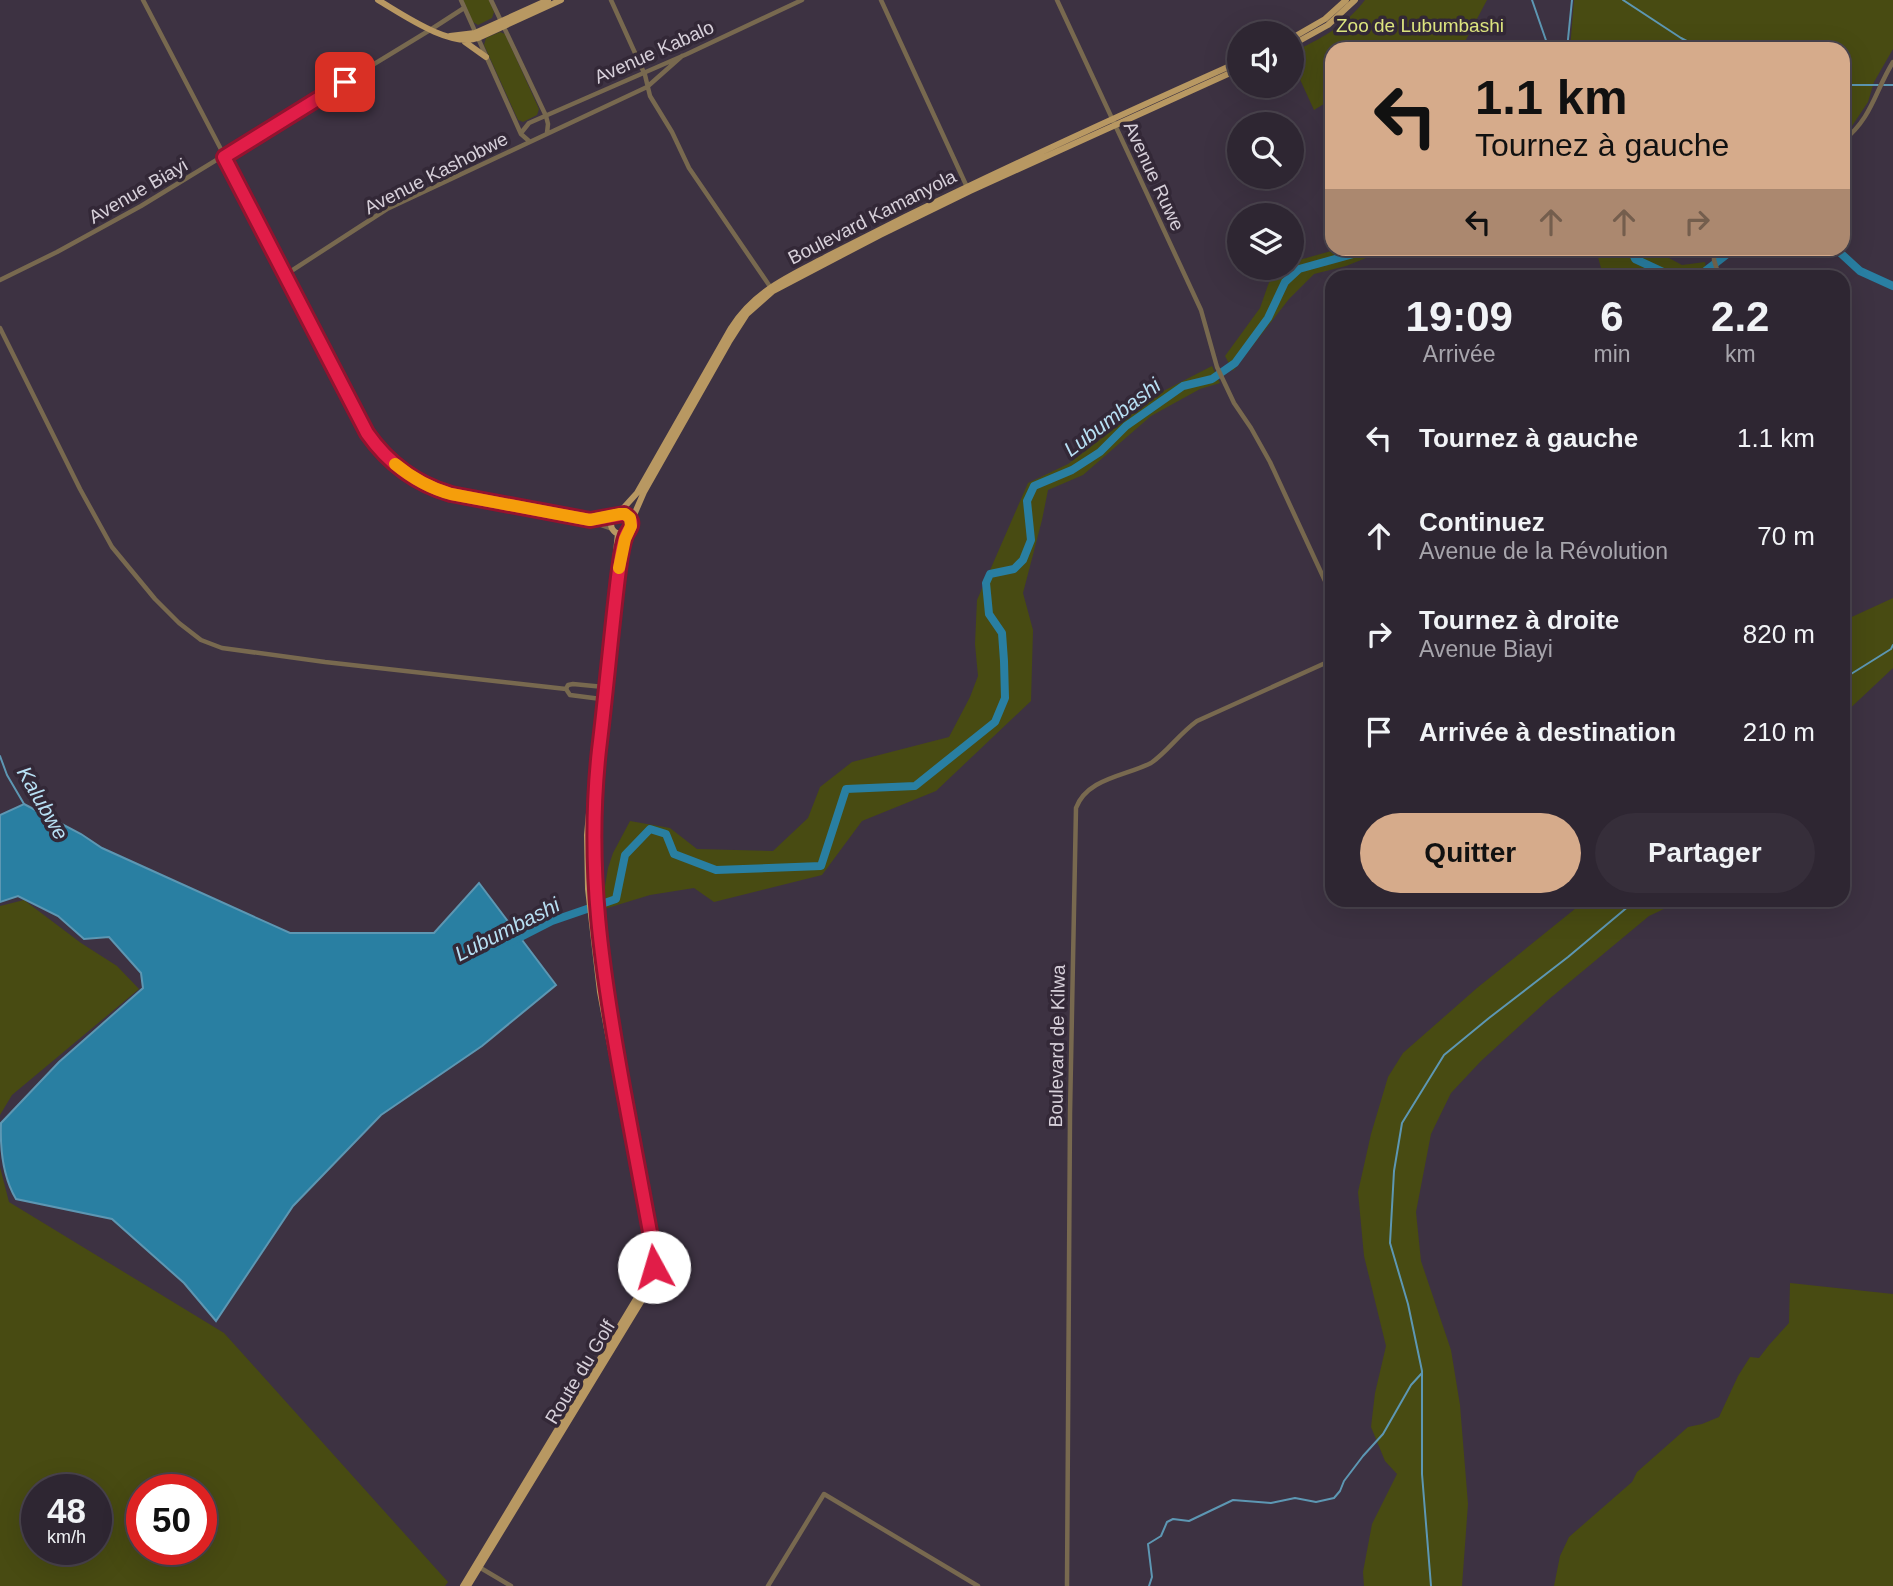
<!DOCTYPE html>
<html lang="fr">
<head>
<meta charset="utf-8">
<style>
	body { margin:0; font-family:Helvetica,sans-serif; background:#362e3a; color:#f1f3f6; height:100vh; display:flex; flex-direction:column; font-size:26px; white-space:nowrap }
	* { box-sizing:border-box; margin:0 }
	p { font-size:23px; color:#a7a5ac }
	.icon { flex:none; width:38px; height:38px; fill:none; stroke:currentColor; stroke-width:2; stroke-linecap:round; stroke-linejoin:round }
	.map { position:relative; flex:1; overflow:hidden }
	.side { position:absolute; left:1325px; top:270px; width:525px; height:637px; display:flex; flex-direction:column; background:#2e2632; border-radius:21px; box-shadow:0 7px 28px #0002,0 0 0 2px #49434d }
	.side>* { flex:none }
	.guide { position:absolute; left:1325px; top:42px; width:525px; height:214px; border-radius:21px; box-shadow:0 7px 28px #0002,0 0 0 2px #49434d; background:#d6ab8b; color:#111; overflow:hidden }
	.fabs { position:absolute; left:1227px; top:21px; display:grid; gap:14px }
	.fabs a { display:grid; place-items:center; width:77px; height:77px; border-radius:50%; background:#2e2632; box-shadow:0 7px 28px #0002,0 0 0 2px #49434d; font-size:35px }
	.speed { position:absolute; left:21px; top:1474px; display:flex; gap:14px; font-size:35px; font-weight:700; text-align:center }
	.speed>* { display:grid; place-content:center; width:91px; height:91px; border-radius:50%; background:#2e2632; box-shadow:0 7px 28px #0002,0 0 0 2px #49434d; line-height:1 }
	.speed small { font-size:18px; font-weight:400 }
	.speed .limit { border:10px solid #d22; background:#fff; color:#111 }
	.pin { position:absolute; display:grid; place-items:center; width:60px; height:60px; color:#fff; margin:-30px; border-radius:14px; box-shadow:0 4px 10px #0006 }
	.me { position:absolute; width:77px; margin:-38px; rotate:354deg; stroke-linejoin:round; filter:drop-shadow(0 0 5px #0008) }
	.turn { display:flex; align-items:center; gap:24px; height:147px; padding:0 35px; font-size:32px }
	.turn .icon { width:91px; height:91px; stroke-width:2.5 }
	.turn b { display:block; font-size:49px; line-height:60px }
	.lanes { display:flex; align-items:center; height:66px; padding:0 35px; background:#0003; justify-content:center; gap:35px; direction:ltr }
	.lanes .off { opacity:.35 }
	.eta { display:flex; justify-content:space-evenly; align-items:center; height:119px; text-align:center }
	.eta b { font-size:42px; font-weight:700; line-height:49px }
	.cta { display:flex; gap:14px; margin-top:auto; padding:14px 35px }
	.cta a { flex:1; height:80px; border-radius:42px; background:#d6ab8b; color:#111; font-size:28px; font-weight:700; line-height:80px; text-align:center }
	.cta a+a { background:#362e3a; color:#f1f3f6 }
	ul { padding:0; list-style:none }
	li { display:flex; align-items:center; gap:21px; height:98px; padding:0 35px }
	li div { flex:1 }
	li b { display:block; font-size:26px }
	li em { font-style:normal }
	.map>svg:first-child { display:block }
	.green { fill:#484b12; fill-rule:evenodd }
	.water { fill:#297fa2; stroke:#5d97b3; stroke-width:2 }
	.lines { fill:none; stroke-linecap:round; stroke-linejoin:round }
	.stream { stroke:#5d97b3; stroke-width:2 }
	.river { stroke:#297fa2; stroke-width:8 }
	.minor { stroke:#78694f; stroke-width:4.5 }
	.major { stroke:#b89862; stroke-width:6 }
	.route-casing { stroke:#92132f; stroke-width:18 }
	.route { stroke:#e11d48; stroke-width:12 }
	.slow { stroke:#f59e0b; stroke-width:12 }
	.labels { text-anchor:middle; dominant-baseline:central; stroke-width:7; stroke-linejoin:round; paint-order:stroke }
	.park-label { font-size:19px; fill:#dde57f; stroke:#332837 }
	.street-label { font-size:19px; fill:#d7d0da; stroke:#332837 }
	.water-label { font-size:21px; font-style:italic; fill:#b7dff3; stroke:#332837 }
</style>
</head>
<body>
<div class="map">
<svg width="1893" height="1586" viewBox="0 0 1893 1586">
	<rect width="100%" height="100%" fill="#3d3242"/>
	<!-- green -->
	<path class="green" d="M463,0H489L494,12L492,18L478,25L473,22Z
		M1365,0H1487L1461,49H1332V99L1314,110L1292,62V52C1320,40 1346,25 1365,0Z
		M1574,0H1893V49L1874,82L1868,102L1852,126L1843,133V49H1570Z
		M500,32L505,34L539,109L537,115L523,122L518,120L484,45L486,38Z
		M1342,248L1381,249L1366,258L1346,266L1314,274L1289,299L1233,371L1225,356L1260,308L1268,285L1276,268H1292V262Z
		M1598,248L1652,249L1682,265L1705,262L1707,276H1616L1601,268L1596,250Z
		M1212,366L1220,383L1200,389L1151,416L1083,475L1048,490L1042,520L1023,593L1033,630L1031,701L936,791L862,821L822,875L714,902L694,888L650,895L601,910L608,868L613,853L630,821L670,828L697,849L773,851L808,818L820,787L852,762L949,737L970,697L978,676L975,644L977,600L1028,483L1068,464L1106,435L1138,404Z
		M1893,598V668L1843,715V621Z
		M24,900L81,943L117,966L139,989L12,1095L0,1115V906Z
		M1586,900H1683L1649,916L1548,1000L1481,1061L1451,1093L1431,1134L1416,1212L1421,1261L1451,1350L1460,1405L1468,1504L1462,1586H1364L1363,1572L1372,1524L1397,1474L1385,1461L1371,1427L1375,1393L1386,1346L1364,1256L1358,1192L1371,1134L1388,1077L1403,1053L1477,988Z
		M0,1167L9,1202L224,1333L448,1582L445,1586H0ZM96,1489V1549H37V1489ZM142,1489H201V1549H142Z
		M1790,1283L1893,1294V1586H1554L1560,1556L1569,1537L1632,1482L1637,1472L1688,1427L1702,1424L1719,1417L1738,1376L1750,1357L1759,1358L1769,1345L1789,1323Z"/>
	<!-- water -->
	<path class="water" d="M24,804L81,834L102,848L290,933H434L479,883L556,985L482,1046L381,1115L293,1206L216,1321L184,1283L112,1219L16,1199C3,1177 0,1149 1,1123L59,1062L143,988L141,973L109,937L84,939L58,916L18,896L0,902V815Z"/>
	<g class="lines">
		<!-- stream -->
		<path class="stream" d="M1532,0L1549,49
			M1623,0L1681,38L1702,49
			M1567,49L1572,0
			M1843,85H1878
			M1884,85H1893
			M1843,679L1891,649L1893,645
			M0,756L7,775L24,804
			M1149,1586L1152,1577L1148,1544L1161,1536L1167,1522L1173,1519L1189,1521L1233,1500L1271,1503L1295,1498L1316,1502L1334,1498L1340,1491L1344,1481L1363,1456L1383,1434L1411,1385L1422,1373
			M1431,1586L1422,1474V1371L1408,1304L1390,1243L1394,1171L1402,1123L1444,1055L1489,1018L1568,957L1636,900"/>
		<!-- river -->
		<path class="river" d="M1631,248L1635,259L1663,272L1666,276
			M1835,248L1860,271L1893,286
			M1699,276L1735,248
			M511,942L552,921L616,899L625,855L650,829L666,834L674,854L716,870L821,866L846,789L915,786L995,722L1005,698L1004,661L1002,633L989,614L986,583L990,574L1014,569L1023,560L1031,540L1027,501L1034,486L1072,470L1100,452L1126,426L1183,386L1212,379L1235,363L1268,318L1285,282L1299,269L1375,248"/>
		<!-- minor -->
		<path class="minor" d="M143,0L259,222L361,423C383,458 411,482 451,493L590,521L613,529
			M461,0L521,134L529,141
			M491,0L546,116L548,124L547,133
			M611,0L645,75L650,96L672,132L689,168L771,288
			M881,0L967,187
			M1057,0L1201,310L1217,367L1234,403L1251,428L1270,462L1332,596
			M521,133L529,123L687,54L802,0
			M1843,141C1872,118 1875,91 1893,62
			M1714,248V260L1719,276
			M285,275L387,209L647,87L682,56
			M0,280L57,252L141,206L430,30L464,8
			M0,328L80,489L112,547L155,599L179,623L201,640L222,648L325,662L566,689L570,695L601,699
			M594,520L617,515
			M566,689L568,685L573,684L604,687
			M479,1567L511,1586
			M768,1586L824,1494L978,1586
			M1067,1586L1070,1113L1076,808C1087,778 1126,776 1151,763C1167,752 1179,734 1197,721L1332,660"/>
		<!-- major -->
		<path class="major" d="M378,0C402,14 450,48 478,38L561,0
			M450,36L475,33L548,0
			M1292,38L1325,19L1346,0
			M465,42L486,57
			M1292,45L1328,25L1355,0
			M611 524a10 10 0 1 1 20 0a10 10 0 1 1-20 0Z
			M618,514L637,493L731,328C755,290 790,276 828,256C854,243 879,230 905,217C1015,163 1127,112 1239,62
			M631,522L644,492L729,342L747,314L773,291L880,235L970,191L1239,69
			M463,1586L636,1299C646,1279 650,1264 647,1241L600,992L588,889L587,835L591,791L618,533
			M468,1586L641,1302L653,1272V1248C641,1189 631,1130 620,1070C607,1000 595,931 594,859C592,796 601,732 608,668C612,627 614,570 627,532"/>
	</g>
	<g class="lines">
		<defs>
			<path id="route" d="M345,82L224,157L367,433C388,463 416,484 451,494L590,520L624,514C627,516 629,516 631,521C633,527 628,530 626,535C621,548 620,563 618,577C611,635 606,693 599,750C586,869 602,971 623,1087C633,1141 643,1194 653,1248L654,1267"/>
		</defs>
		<!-- route casing -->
		<use href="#route" class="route-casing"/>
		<!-- route -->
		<use href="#route" class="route"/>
		<!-- slow -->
		<path class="slow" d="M395,464C412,478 429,488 451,494L590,520L620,514H625L630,518L631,526L625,539L619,568"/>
	</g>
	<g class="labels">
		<!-- park labels -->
		<g class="park-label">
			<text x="1420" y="25">Zoo de Lubumbashi</text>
		</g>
		<!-- street labels -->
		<g class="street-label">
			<text transform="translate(654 52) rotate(-24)">Avenue Kabalo</text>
			<text transform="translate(436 173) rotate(-27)">Avenue Kashobwe</text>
			<text transform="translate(1154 176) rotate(65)">Avenue Ruwe</text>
			<text transform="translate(138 191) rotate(-30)">Avenue Biayi</text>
			<text transform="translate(872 217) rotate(-27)">Boulevard Kamanyola</text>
			<text transform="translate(1057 1046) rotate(-89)">Boulevard de Kilwa</text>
			<text transform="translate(580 1372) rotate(-59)">Route du Golf</text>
		</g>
		<!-- water labels -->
		<g class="water-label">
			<text transform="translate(1112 417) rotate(-37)">Lubumbashi</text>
			<text transform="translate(43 803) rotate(60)">Kalubwe</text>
			<text transform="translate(507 929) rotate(-27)">Lubumbashi</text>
		</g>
	</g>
</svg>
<div class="fabs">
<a><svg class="icon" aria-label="sound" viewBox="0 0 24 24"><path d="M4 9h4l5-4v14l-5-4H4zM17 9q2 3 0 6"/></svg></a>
<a><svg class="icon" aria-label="search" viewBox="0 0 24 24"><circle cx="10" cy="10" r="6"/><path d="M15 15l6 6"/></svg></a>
<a><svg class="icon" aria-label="layers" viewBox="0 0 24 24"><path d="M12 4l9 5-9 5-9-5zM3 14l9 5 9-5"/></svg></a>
</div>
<div class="speed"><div>48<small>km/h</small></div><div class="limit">50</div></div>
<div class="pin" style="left:345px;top:82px;background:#d93025"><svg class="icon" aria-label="arrive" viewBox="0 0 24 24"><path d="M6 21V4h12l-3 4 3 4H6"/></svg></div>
<svg class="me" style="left:654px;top:1267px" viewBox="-20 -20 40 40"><circle r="19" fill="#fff"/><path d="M0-13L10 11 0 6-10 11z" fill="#e11d48"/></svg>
<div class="guide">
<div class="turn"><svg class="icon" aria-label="left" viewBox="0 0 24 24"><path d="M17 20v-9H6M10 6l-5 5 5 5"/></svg><div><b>1.1 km</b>Tournez à gauche</div></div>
<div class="lanes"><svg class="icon" aria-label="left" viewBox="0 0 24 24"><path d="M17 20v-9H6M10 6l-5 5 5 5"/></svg><svg class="icon off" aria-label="ahead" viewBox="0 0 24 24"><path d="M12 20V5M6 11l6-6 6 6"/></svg><svg class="icon off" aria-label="ahead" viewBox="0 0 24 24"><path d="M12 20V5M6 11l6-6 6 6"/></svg><svg class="icon off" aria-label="right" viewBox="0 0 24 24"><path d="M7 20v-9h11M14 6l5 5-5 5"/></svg></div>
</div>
<section class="side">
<div class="eta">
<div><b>19:09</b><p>Arrivée</p></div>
<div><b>6</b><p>min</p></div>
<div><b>2.2</b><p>km</p></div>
</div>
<ul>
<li><svg class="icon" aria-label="left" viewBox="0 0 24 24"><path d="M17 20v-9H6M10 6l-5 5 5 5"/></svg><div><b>Tournez à gauche</b></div><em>1.1 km</em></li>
<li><svg class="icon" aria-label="ahead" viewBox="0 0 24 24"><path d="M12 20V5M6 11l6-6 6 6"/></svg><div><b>Continuez</b><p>Avenue de la Révolution</p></div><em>70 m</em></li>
<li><svg class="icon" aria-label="right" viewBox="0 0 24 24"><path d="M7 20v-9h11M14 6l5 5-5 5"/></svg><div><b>Tournez à droite</b><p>Avenue Biayi</p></div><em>820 m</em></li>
<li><svg class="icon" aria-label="arrive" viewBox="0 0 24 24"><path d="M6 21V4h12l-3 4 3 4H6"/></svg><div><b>Arrivée à destination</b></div><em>210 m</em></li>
</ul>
<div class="cta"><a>Quitter</a><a>Partager</a></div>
</section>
</div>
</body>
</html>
